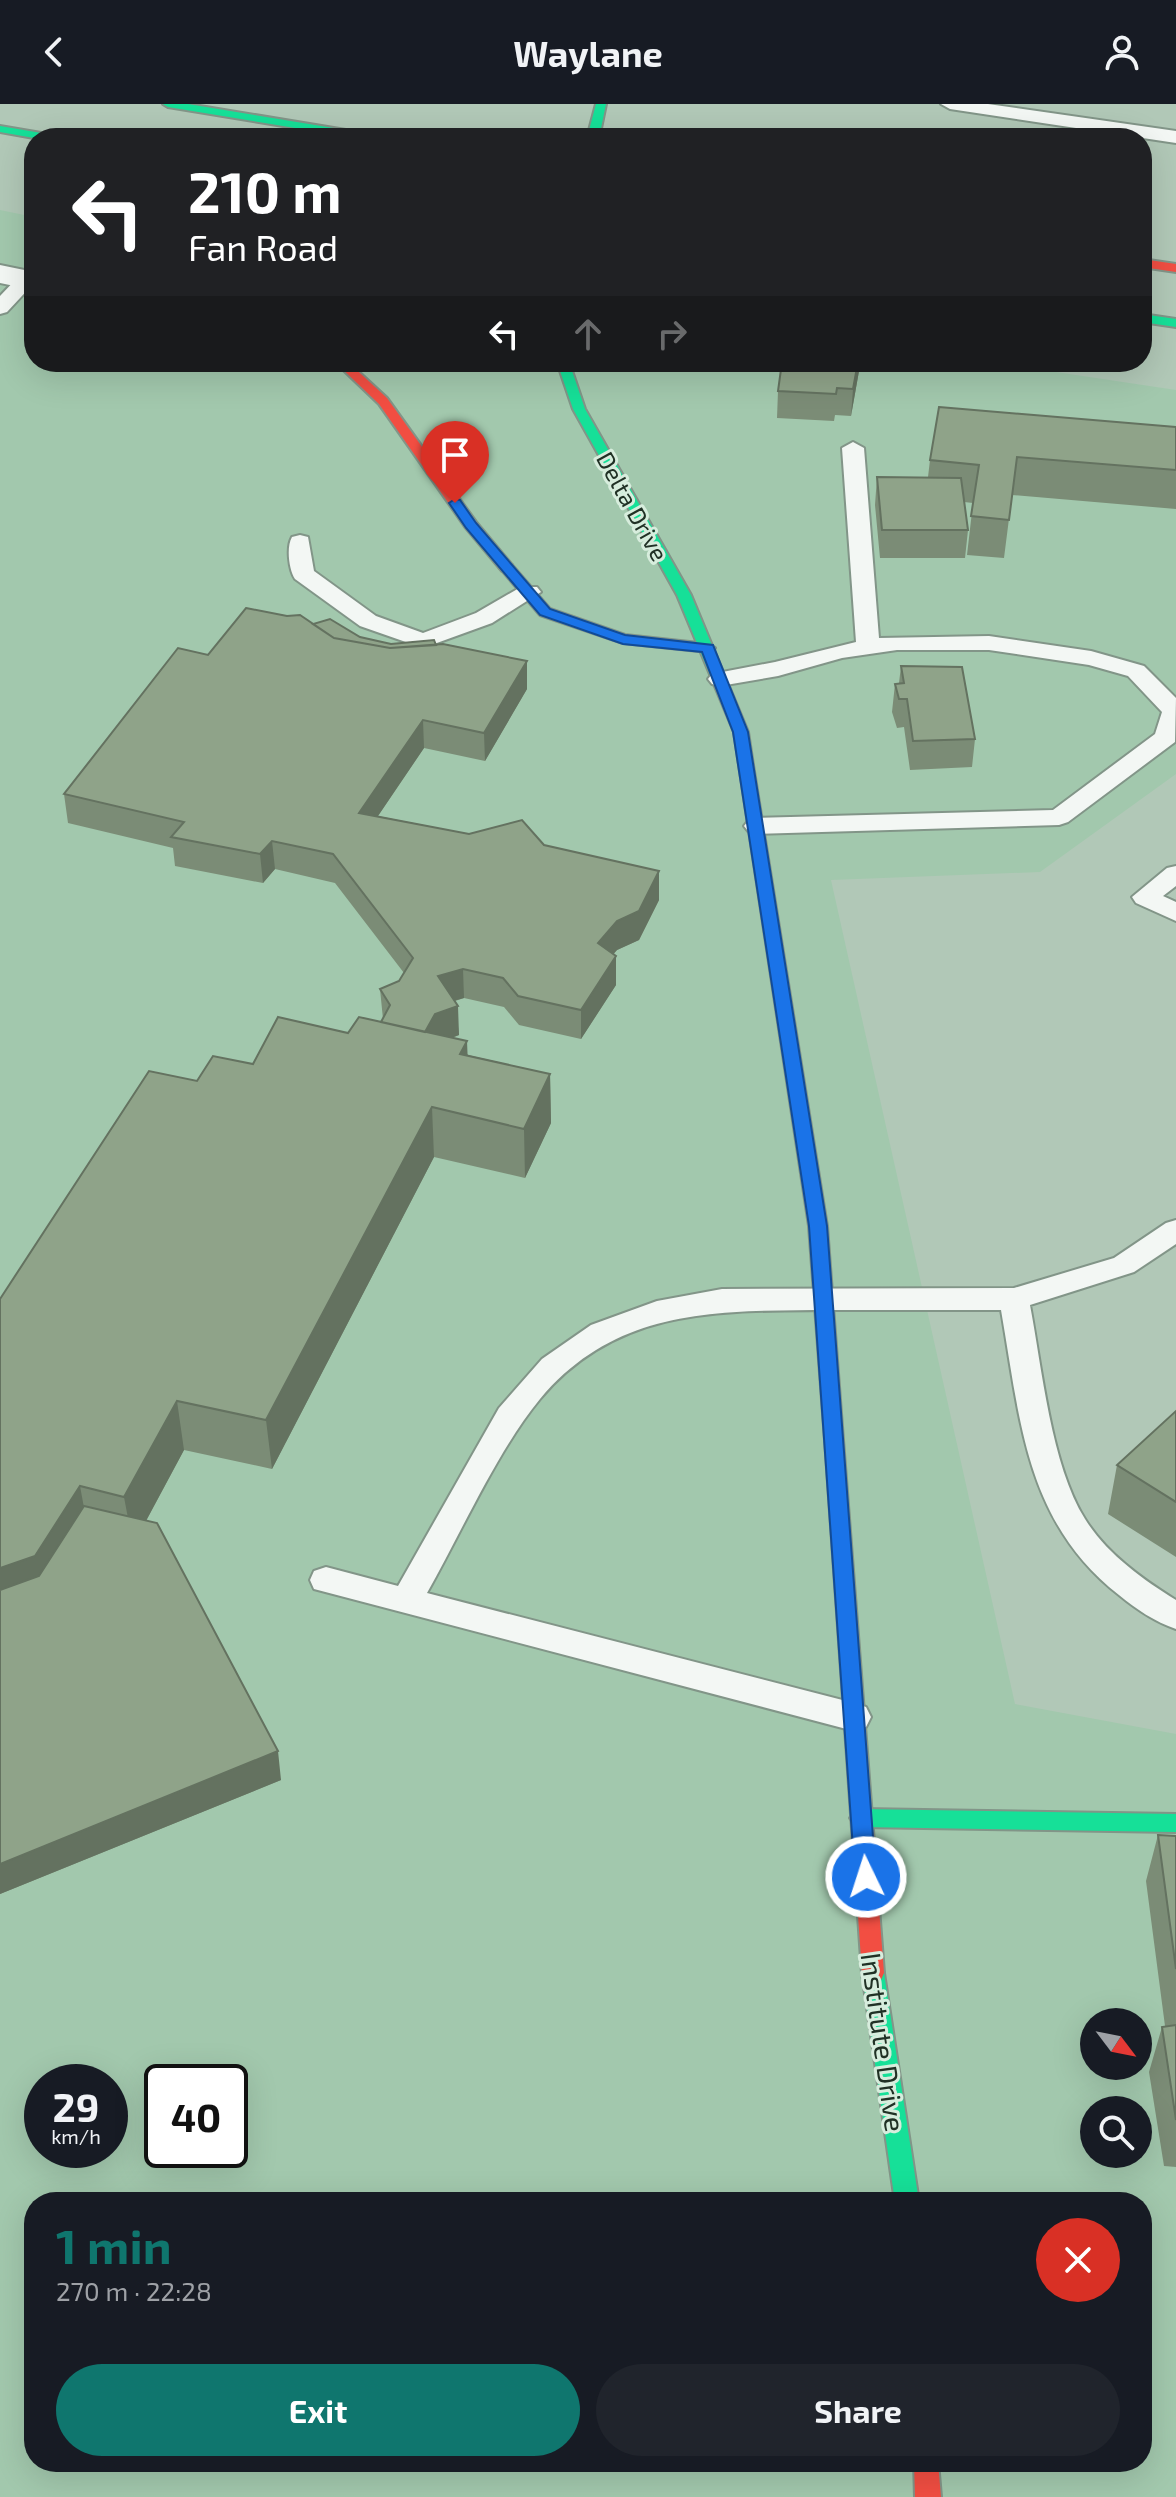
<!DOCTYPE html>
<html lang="en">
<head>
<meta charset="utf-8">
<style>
	body { margin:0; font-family:"Exo 2",sans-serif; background:#20242c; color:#f1f3f6; height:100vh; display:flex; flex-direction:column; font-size:30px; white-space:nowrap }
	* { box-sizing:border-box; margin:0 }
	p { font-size:26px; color:#9ea1a6 }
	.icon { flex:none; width:44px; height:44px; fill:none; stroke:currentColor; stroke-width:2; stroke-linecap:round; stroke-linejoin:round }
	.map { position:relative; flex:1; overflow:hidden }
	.details { position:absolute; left:24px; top:2088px; width:1128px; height:280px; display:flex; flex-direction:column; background:#171b24; border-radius:32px; box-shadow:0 8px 32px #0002 }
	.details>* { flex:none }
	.banner { position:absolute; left:24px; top:24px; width:1128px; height:244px; border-radius:32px; box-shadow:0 8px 32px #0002; background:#202124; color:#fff; overflow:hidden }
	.needle { width:52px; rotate:122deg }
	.buttons { position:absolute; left:1080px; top:1904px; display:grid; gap:16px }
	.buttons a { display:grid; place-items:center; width:72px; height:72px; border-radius:50%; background:#171b24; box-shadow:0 8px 32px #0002; font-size:40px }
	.speed { position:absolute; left:24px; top:1960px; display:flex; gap:16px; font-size:40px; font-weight:700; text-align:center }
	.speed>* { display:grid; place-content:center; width:104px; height:104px; border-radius:50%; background:#171b24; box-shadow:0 8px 32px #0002; line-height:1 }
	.speed small { font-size:20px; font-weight:400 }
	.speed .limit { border:4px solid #111; border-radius:12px; background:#fff; color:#111 }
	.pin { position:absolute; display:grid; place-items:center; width:68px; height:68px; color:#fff; margin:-82px -34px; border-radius:50% 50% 50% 0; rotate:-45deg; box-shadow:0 0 8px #0007 }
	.pin .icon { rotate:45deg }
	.me { position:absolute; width:88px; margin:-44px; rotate:356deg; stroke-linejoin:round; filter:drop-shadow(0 0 6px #0008) }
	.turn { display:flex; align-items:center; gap:28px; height:168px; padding:0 32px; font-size:36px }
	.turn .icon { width:104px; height:104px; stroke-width:2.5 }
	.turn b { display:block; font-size:56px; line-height:68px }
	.lanes { display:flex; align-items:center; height:76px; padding:0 32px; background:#0003; justify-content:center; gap:40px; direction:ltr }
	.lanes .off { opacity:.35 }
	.round { display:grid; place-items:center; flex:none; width:84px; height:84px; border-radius:42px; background:#20242c }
	.overview { display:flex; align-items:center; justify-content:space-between; height:136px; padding:0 32px }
	h1 { font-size:48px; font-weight:700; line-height:60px; color:#0f766e }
	.button { display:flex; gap:16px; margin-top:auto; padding:16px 32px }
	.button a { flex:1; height:92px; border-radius:48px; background:#0f766e; color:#fff; font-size:32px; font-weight:700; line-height:92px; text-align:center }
	.button a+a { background:#20242c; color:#f1f3f6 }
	header { display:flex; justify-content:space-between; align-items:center; height:104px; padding:0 32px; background:#171b24; font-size:36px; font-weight:700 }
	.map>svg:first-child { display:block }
	.built { fill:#a2c8ad; fill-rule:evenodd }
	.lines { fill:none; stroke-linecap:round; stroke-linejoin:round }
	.lane-casing { stroke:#829588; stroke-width:4 }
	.street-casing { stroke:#829588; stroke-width:4 }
	.fast-casing { stroke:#829588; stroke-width:4 }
	.slow-casing { stroke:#829588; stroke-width:4 }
	.jam-casing { stroke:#829588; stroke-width:4 }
	.lane { fill:#f3f7f4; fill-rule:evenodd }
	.street { fill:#f3f7f4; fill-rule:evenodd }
	.fast { fill:#16e098; fill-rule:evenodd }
	.slow { fill:#ffcf43; fill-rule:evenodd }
	.jam { fill:#f24e42; fill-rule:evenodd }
	.wall { fill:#7b8c76 }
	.shaded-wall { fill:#647260 }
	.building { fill:#8fa389; stroke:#647260; stroke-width:2 }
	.route { fill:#1a73e8; stroke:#114b97; stroke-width:2 }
	.labels { text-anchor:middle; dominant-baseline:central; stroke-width:6; stroke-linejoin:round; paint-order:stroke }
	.far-street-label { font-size:24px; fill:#203125; stroke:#d7eddd }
	.street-label { font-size:28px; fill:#203125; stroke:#d7eddd }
</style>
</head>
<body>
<header><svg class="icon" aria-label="back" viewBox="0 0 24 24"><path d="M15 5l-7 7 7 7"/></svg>Waylane<svg class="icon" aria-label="person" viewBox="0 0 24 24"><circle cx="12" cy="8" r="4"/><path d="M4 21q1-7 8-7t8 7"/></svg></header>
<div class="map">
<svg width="1176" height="2393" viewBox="0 0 1176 2393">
	<rect width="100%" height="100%" fill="#b1c8b7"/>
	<!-- built -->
	<path class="built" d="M0,106L34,113V258H989L1176,286V670L1040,768L831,776L1015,1600L1176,1630V2393H0ZM1094,1918H1138V1962H1094ZM42,1978H110V2046H42ZM162,1978H230V2046H162ZM1094,2006H1138V2050H1094ZM34,2098H1142V2358H34Z"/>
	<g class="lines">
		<defs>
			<path id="lane" d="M941,0H988L1176,27V39L950,5Z
				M27,169L34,171V179L7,208L0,210V192L20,171Z
				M853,338L864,344L879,534L989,532L1091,547L1144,562L1176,594L1175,638L1068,718L1059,721L757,730L748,727L744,722L748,717L757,714L1053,706L1155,630L1162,608L1128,572L1089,561L989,546H897L842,554L778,572L720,582L712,580L708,575L712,570L775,558L856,538L842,344Z
				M300,431L308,433L314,467L376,512L423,529L476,509L521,483H537L541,488L492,519L423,544L360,522L295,475C289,466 286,443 292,433Z
				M1176,762V782L1163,792L1176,798V817L1136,799L1132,793L1167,764Z
				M1176,1116V1140L1134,1168L1030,1201C1042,1264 1051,1361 1085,1415C1106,1449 1142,1475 1176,1496V1525C1155,1518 1136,1505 1119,1491C1025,1418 1020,1314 1001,1206C944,1206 887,1206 831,1206C721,1207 618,1202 540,1295C497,1347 461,1429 427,1489L854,1599L866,1603L871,1613L866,1623L854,1627L314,1485L310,1476L314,1467L326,1463L398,1482L499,1304L542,1255L591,1221L657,1197L722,1185L1014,1184L1114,1154L1166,1119Z"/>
			<path id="street" d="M0,161L34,168V186L0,179Z"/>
			<path id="fast" d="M163,0H188L376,31L382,34H356L168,3Z
				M596,0H606L599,34H587Z
				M0,22L53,31L59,34H34L0,28Z
				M1142,210L1176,215V223L1142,218Z
				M557,258H569L585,305L691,491L748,628L753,661L751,664H741L739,661L734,628L677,491L573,305Z
				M861,1705L1176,1710V1728L861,1723L854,1720L850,1714L854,1708Z
				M873,1859L881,1862L884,1869L919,2098H895L862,1869L865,1862Z"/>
			<path id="slow" d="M507,460L512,461L550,505L625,531L708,540L715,544L708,548L623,539L540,511L500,464Z
				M746,657L753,661L827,1122L843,1336L841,1341H827L825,1336L809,1122L739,661Z"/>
			<path id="jam" d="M1142,155L1176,160V168L1142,163Z
				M335,258H348L387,294L476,418L512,461V467H502L466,424L379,300Z
				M834,1329L841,1331L843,1336L884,1869L881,1876L873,1879L865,1876L862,1869L825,1336L827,1331Z
				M914,2358H938L941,2393H915Z"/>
		</defs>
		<!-- lane casing -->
		<use href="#lane" class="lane-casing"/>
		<!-- street casing -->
		<use href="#street" class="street-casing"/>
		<!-- fast casing -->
		<use href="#fast" class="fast-casing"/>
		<!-- slow casing -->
		<use href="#slow" class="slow-casing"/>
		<!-- jam casing -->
		<use href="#jam" class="jam-casing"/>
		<!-- lane -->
		<use href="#lane" class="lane"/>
		<!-- street -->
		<use href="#street" class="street"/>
		<!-- fast -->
		<use href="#fast" class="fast"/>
		<!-- slow -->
		<use href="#slow" class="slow"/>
		<!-- jam -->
		<use href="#jam" class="jam"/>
	</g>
	<!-- wall -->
	<path class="wall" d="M859,267L851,312L835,311L834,317L777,314L778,287Z
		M1176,323V405L1012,391L1004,454L967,451L973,399L964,398L968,426L965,454H880L875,401L877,373H928L930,356Z
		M313,520L360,533L391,540L436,541L527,557V585L485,657L424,644L378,712L469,730L544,741L659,796L639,836L617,846L613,850L616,852V881L581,935L519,921L504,903L464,894L455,897L459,931L452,934L468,951L550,970L551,1019L525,1074L434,1053L272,1365L184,1346L146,1417L281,1676L0,1790V1195L197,977L381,918L383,915L380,885L399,877L404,869L335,779L275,765L263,779L175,762L173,744L68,719L64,690L208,551Z
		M901,562L975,635L972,663L910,666L904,623L897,624L892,608L895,580L899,579Z
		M1176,1307V1453L1108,1410L1117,1361Z
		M1158,1731L1176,1732V2063L1164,2062L1149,1968L1162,1923L1165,1922L1146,1777Z"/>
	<!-- shaded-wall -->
	<path class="shaded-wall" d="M858,258H859V267L851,312L853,285Z
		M527,557V585L485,657L484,629Z
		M423,616L424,644L361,737L359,709Z
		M272,737L275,765L263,779L260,750Z
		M659,767V796L639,836L617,846L598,868V839Z
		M616,852V881L581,935V906Z
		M463,865L464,894L439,901L438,872Z
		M458,902L459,931L437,939L416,944L435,910Z
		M467,937L469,986L460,950Z
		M550,970L551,1019L525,1074L524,1025Z
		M432,1003L434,1053L272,1365L266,1316Z
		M177,1297L184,1346L133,1441L124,1393Z
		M80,1382L89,1431L0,1516V1464Z
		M278,1647L281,1676L0,1790V1760Z"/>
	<!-- building -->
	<path class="building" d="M782,258H858L853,285L837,284L836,290L778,287Z
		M939,303L1176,323V366L1017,353L1009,416L971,412L979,361L930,356Z
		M877,373L961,374L968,426H882Z
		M246,504L287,512L300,511L334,534L390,544L443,540L527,557L484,629L423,616L359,709L469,730L522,716L544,741L659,767L639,807L617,817L598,839L616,852L581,906L518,892L503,874L463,865L438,872L458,902L435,910L425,928L381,918L390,901L380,885L399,877L413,854L333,750L272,737L260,750L171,733L184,718L64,690L178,544L208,551Z
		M330,515L360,533L391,540L434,536L436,541L390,544L334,534L313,520Z
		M901,562L962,563L975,635L913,637L907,595H899L895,580L904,579Z
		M278,913L348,929L359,913L467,937L460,950L550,970L524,1025L432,1003L266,1316L177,1297L124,1393L80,1382L35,1452L0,1464V1195L149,967L197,977L213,952L253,960Z
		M1176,1307V1398L1117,1361Z
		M84,1402L157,1419L278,1647L0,1760V1486L39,1472Z
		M1158,1731L1176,1732V1865Z
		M1176,1921V2016L1162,1923Z"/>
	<!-- route -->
	<path class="route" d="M455,395L460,396L476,419L550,505L625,531L713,541L748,628L827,1122L876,1773L873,1780L866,1782L858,1780L855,1773L809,1122L733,628L702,548L623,540L540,511L466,424L449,399Z"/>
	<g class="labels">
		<!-- far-street labels -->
		<g class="far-street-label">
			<text transform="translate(633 402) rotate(61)">Delta Drive</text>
		</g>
		<!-- street labels -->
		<g class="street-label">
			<text transform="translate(884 1938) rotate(82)">Institute Drive</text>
		</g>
	</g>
</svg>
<div class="buttons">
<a><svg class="needle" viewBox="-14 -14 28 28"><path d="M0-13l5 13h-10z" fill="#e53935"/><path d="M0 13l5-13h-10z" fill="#9ea1a6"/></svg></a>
<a><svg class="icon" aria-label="search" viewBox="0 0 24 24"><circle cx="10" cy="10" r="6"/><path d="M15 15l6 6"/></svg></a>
</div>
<div class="speed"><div>29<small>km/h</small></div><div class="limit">40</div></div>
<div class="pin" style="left:455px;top:399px;background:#d93025"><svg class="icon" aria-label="arrive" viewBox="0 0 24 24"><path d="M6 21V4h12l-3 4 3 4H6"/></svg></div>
<svg class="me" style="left:866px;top:1773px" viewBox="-20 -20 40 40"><circle r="17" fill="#1a73e8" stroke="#fff" stroke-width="3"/><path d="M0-11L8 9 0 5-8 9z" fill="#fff"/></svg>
<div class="banner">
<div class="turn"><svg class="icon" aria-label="left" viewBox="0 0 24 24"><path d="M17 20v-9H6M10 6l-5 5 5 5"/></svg><div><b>210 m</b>Fan Road</div></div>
<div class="lanes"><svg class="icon" aria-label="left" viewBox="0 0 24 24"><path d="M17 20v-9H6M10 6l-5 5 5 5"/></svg><svg class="icon off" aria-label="ahead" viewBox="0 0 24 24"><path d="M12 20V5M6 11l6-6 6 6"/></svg><svg class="icon off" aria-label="right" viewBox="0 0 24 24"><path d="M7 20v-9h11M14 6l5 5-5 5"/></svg></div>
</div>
<section class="details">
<div class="overview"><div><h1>1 min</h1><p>270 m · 22:28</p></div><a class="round" style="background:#d93025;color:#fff"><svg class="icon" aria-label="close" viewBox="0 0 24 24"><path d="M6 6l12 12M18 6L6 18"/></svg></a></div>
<div class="button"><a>Exit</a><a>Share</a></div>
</section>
</div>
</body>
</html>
